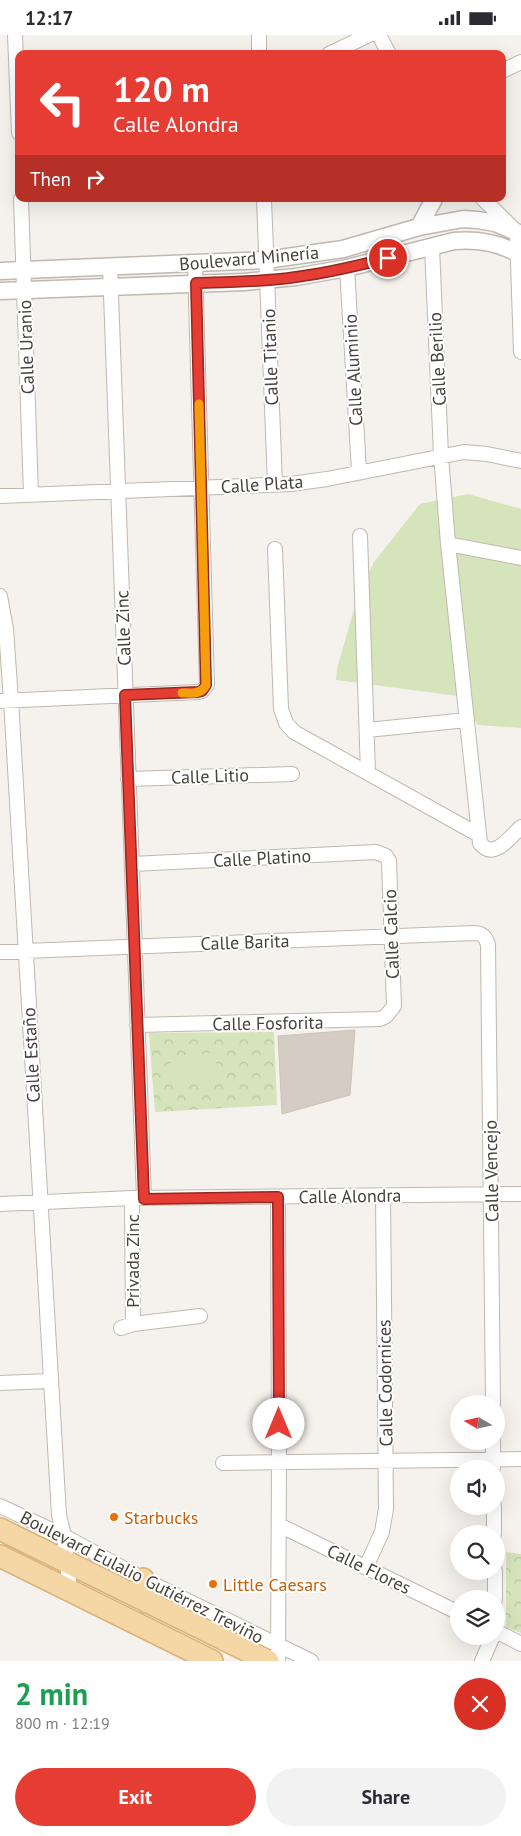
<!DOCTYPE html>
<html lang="en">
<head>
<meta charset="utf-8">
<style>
	body { margin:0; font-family:"PT Sans",sans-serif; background:#f2f2f3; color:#2b2b33; height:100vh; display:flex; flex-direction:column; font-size:19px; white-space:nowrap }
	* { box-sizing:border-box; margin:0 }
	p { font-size:16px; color:#7c7c81 }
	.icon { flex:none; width:28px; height:28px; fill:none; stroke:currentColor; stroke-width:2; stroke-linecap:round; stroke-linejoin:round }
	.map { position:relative; height:1626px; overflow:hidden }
	.drawer { display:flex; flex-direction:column; background:#fff; flex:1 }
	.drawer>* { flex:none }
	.guide { position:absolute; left:15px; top:15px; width:491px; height:152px; border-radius:10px; box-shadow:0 5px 20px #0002; background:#e53c33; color:#fff; overflow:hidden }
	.needle { width:32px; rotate:279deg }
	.tools { position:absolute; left:450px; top:1360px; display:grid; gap:10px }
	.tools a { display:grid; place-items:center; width:55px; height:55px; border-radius:50%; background:#fff; box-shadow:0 5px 20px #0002; font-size:25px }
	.pin { position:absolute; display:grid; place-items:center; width:42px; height:42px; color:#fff; margin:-21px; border:2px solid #fff; border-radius:50%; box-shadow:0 1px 5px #0007 }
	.me { position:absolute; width:55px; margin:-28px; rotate:0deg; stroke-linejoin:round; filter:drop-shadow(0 0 4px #0008) }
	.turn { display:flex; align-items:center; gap:18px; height:105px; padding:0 15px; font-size:22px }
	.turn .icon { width:65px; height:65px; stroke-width:2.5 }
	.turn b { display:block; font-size:35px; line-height:42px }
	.then { display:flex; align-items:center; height:48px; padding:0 15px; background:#0003; gap:10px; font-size:19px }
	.round { display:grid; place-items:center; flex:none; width:52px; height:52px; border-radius:26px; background:#f2f2f3 }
	.overview { display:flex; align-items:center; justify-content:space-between; height:85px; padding:0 15px }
	h1 { font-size:30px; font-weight:700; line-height:38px; color:#1e9e55 }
	.cta { display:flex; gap:10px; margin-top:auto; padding:10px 15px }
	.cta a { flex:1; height:58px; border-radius:30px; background:#e53c33; color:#fff; font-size:20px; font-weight:700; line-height:58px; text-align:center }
	.cta a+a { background:#f2f2f3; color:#2b2b33 }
	.status { display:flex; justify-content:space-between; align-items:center; height:35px; padding:0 25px; background:#fff; direction:ltr }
	.status svg { height:14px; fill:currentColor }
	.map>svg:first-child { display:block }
	.forest { fill:url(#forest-crowns) }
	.pitch { fill:#d5e4ba }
	.building { fill:#d5ccc3; stroke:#cfc3b7 }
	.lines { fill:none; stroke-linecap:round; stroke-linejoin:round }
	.minor-casing { stroke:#c0b8b0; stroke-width:16 }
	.tertiary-casing { stroke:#c0b8b0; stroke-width:19 }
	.primary-casing { stroke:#d9b176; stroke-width:24 }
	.minor { stroke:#fff; stroke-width:14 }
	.tertiary { stroke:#fff; stroke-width:16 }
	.primary { stroke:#f5d6a5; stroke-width:21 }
	.route-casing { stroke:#952721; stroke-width:12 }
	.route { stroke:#e53c33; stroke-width:9 }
	.slow { stroke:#f59e0b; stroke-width:9 }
	.food-dot { fill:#e8710a; stroke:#fff; stroke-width:2 }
	.labels { text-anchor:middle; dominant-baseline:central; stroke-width:4; stroke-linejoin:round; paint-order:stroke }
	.street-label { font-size:18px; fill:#49423a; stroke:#fff }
	.food-label { font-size:18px; fill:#c56008; stroke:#fff; text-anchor:start }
</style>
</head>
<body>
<div class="status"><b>12:17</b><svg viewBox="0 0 49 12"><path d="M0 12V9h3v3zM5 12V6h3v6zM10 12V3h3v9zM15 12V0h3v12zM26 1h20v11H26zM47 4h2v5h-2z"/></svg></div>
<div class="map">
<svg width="521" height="1626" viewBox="0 0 521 1626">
	<defs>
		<pattern id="forest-crowns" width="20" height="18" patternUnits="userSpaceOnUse" patternTransform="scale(1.25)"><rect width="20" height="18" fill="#d5e4ba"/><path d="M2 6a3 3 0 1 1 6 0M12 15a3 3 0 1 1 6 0" fill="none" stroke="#b8c5a1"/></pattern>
	</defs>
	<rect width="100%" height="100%" fill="#f5f1ec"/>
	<!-- forest -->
	<path class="forest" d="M274,997L277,1070L155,1077L149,998Z
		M506,1517L521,1519V1598L506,1592Z"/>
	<!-- pitch -->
	<path class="pitch" d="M468,459L521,474V693L478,690L458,661L336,645L337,634L358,560L374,527L420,469Z
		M216,1018L217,1042L172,1044L170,1021Z"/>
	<!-- building -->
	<path class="building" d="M355,995L350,1060L282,1079L278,1001Z"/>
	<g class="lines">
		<defs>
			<path id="minor" d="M15,0L19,98
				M259,0V19
				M379,0L389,19
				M329,19L369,0
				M502,36L521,27
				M21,164L31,460
				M264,164L275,450
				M483,164L517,197L521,317
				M432,212L441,420L448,509L480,808C494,826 510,802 521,792
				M110,232L144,1163
				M347,233L359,436
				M0,461L291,449L327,444L464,417L487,419L521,426
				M360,501L368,738
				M448,509L521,523
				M275,514L281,674L286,688L294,697L479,800
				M0,561L6,594L11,665L59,1480L64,1501L70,1555
				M0,666L198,657L202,656L207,650L195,229
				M367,695L467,685
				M128,744L292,739
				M132,829L376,817L386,821L389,826L394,971L386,981L380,984L137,990
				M0,917L474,898C483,898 486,902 488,910L493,1369
				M278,1162L279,1427L278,1626
				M132,1163L133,1289
				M0,1169L132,1163L521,1159
				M121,1293L133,1289L200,1281
				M0,1348L50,1346
				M493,1406V1433
				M223,1428L521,1424
				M0,1471L64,1501L143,1544L311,1626
				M494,1471V1499
				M279,1490L459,1578
				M366,1532L382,1497L386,1474L383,1160
				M495,1536V1564
				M496,1596L521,1609
				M482,1626L493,1601"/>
			<path id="tertiary" d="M419,192L434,164
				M0,236L266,225L343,214L419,192L463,184L478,185L495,188L521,199
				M0,256L244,247L296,242L347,233L454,206C479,204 499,208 521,220"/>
			<path id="primary" d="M0,1494L268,1626
				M0,1521L212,1626
				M143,1544L147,1567"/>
		</defs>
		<!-- minor casing -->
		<use href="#minor" class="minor-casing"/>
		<!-- tertiary casing -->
		<use href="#tertiary" class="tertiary-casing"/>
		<!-- primary casing -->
		<use href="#primary" class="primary-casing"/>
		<!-- minor -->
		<use href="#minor" class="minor"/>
		<!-- tertiary -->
		<use href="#tertiary" class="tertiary"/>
		<!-- primary -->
		<use href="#primary" class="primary"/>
	</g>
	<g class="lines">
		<defs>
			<path id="route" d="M279,1389L278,1162L144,1164L125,660L198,657L202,656L206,650L196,248C229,247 263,247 296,242C327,238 357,231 388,223"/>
		</defs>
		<!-- route casing -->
		<use href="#route" class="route-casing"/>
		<!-- route -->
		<use href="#route" class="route"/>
		<!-- slow -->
		<path class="slow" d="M182,658C192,658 201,660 206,650L199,369"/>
	</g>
	<!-- markers -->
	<g class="food-dot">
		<circle cx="114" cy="1482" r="5"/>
		<circle cx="213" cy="1549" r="5"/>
	</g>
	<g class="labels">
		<!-- street labels -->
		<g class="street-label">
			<text transform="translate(249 223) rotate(-5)">Boulevard Minería</text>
			<text transform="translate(26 312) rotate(-92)">Calle Uranio</text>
			<text transform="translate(270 322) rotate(-92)">Calle Titanio</text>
			<text transform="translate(437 324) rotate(-93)">Calle Berilio</text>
			<text transform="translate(353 335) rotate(-93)">Calle Aluminio</text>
			<text transform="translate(262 449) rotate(-4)">Calle Plata</text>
			<text transform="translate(123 593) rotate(-92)">Calle Zinc</text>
			<text transform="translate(210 741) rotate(-2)">Calle Litio</text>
			<text transform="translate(262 823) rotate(-3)">Calle Platino</text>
			<text transform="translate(391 899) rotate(-92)">Calle Calcio</text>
			<text transform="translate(245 907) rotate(-2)">Calle Barita</text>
			<text transform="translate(268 988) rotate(-1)">Calle Fosforita</text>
			<text transform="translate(31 1020) rotate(-93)">Calle Estaño</text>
			<text transform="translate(491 1136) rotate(-91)">Calle Vencejo</text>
			<text transform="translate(350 1161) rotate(-1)">Calle Alondra</text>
			<text transform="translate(132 1226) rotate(-90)">Privada Zinc</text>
			<text transform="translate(385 1348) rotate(-91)">Calle Codornices</text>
			<text transform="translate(369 1534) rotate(26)">Calle Flores</text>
			<text transform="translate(142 1542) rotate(27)">Boulevard Eulalio Gutiérrez Treviño</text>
		</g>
		<!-- food labels -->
		<g class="food-label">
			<text x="124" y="1482">Starbucks</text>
			<text x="223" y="1549">Little Caesars</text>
		</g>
	</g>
</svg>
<div class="tools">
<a><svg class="needle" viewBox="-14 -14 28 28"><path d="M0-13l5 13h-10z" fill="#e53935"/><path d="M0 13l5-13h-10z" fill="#7c7c81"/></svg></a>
<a><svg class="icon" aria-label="sound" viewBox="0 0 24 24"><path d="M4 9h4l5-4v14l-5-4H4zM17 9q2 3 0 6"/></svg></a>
<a><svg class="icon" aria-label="search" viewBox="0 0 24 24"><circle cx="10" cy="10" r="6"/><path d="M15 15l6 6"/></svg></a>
<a><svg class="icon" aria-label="layers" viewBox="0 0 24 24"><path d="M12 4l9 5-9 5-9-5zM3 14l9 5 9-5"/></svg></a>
</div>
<div class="pin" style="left:388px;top:223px;background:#d93025"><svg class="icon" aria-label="arrive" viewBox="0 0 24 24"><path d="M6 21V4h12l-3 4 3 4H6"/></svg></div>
<svg class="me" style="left:279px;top:1389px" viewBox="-20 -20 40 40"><circle r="19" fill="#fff"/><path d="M0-13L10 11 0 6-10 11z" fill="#e53c33"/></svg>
<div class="guide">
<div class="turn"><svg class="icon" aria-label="left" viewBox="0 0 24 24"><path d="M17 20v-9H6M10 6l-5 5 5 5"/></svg><div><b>120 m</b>Calle Alondra</div></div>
<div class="then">Then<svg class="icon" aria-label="right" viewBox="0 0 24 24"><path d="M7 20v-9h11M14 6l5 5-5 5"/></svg></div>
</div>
</div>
<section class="drawer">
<div class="overview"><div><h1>2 min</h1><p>800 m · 12:19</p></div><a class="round" style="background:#d93025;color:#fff"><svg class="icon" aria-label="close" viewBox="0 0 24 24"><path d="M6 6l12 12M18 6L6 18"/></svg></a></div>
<div class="cta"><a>Exit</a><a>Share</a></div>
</section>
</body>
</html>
